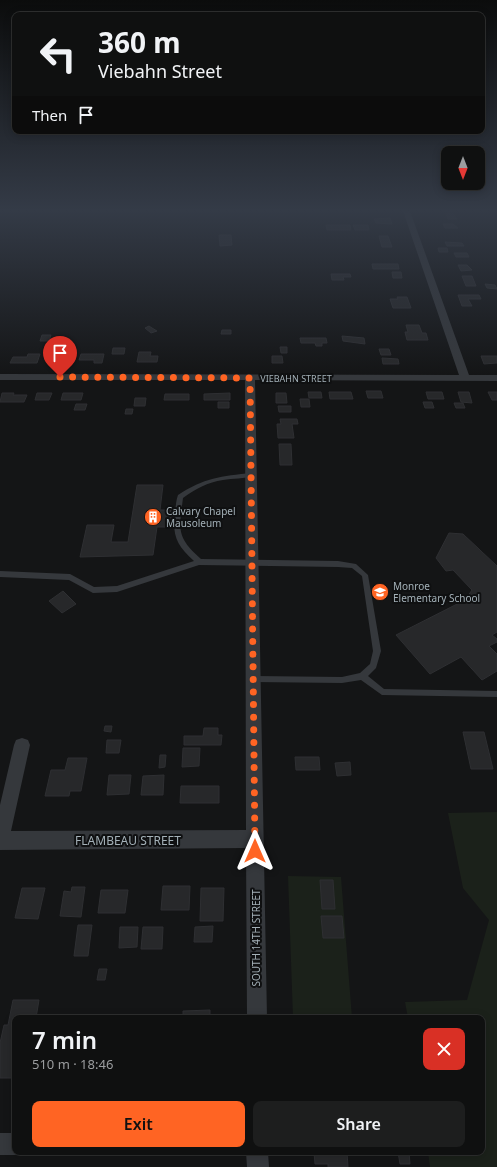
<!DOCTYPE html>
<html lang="en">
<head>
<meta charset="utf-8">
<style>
	body { margin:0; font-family:"Noto Sans",sans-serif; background:#1d1e1e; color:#f1f3f6; height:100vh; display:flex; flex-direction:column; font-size:15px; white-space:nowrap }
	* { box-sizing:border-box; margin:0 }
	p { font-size:13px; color:#9b9d9f }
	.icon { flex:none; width:22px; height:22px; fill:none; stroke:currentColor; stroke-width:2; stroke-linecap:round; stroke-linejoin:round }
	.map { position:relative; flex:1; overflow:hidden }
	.side { position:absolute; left:12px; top:1015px; width:473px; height:140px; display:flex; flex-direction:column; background:#0f1010; border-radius:8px; box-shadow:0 2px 10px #0003,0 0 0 1px #2f3030 }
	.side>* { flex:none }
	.banner { position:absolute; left:12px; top:12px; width:473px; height:122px; border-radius:8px; box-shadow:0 2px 10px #0003,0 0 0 1px #2f3030; background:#0f1010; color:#f1f3f6; overflow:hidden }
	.needle { width:26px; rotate:180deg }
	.fabs { position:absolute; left:441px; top:146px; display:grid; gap:8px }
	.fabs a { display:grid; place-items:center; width:44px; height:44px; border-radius:8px; background:#0f1010; box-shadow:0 2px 10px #0003,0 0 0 1px #2f3030; font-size:20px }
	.pin { position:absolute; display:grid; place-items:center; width:34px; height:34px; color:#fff; margin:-41px -17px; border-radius:50% 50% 50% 0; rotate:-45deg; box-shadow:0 0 4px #0007 }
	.pin .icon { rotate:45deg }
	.me { position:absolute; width:44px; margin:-22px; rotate:0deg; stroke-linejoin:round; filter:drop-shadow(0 0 3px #0008) }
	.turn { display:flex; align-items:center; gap:14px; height:84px; padding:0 20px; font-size:18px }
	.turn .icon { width:52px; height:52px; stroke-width:2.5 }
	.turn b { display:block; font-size:28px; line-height:34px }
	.then { display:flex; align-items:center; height:38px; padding:0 20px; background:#0003; gap:8px; font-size:15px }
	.round { display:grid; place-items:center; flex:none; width:42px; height:42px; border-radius:8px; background:#1d1e1e }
	.overview { display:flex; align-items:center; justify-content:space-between; height:68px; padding:0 20px }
	h1 { font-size:24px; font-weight:600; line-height:30px }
	.primary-button { display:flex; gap:8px; margin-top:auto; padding:8px 20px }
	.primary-button a { flex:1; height:46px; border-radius:8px; background:#ff6423; color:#111; font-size:16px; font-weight:600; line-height:46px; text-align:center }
	.primary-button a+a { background:#1d1e1e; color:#f1f3f6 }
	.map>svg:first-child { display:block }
	.green { fill:#1b211a }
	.building { fill:#27282a; stroke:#2e2f32 }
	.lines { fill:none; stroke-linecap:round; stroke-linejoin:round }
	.service { fill:#35383c; fill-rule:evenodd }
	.minor { fill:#35383c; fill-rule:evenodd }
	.route { stroke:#ff6423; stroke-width:7; stroke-dasharray:0 12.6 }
	.labels { text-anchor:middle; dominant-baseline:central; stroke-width:4; stroke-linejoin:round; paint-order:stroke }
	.far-street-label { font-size:9px; fill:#a4b1b8; stroke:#0f1011 }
	.poi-label { font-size:10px; fill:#a4b1b8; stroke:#0f1011; text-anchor:start }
	.street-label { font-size:10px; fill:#a4b1b8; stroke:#0f1011 }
	.near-street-label { font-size:12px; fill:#a4b1b8; stroke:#0f1011 }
</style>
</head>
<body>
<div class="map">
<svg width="497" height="1167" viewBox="0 0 497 1167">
	<rect width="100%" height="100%" fill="#141516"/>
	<!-- green -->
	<path class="green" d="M497,812V1167H430L428,1152H482V1018H408L405,1002L467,1000L489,920L463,888L448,813Z
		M288,876L341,877L352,1018H293Z"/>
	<!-- building -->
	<path class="building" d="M445,211H451L457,219H448Z
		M390,218L392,224L376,223L374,219Z
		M443,224H453L458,228H445Z
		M326,225H350L351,230H327Z
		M353,225H368L369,230H355Z
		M219,235H231L232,245L220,246Z
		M379,236H388L392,247H382Z
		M445,242L462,243L464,246H447Z
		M438,248H447L448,252H439Z
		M454,253H467L469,257H456Z
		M372,264H398L399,269H373Z
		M458,265H467L472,270L461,271Z
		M392,272H401L402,278H393Z
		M331,274H350L351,277H343L344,280H332Z
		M462,276H472L476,286H466Z
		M485,284L495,285L497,289L487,288Z
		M458,295H479L481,299H468L472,306H462Z
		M397,297H407L411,308H393L390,299H398Z
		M406,325H419L422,333H426L428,340H407L405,332H408Z
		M149,326L152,328L157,331L151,333L145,328Z
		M222,330H231V334H221Z
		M42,335H51L49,341H40Z
		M342,336L364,338L365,344L343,341Z
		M300,338H326L327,343H322V346H316L315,343H301Z
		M280,347H287V353H281Z
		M113,348H125L124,354H112Z
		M379,349H389L391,355H381Z
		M139,352H151L150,356H158L157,362H137Z
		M28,354H40L37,363H10L13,357H27Z
		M81,354H104L102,363H94V360H79Z
		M54,355H75L73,360L52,362Z
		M272,356H282L283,363H272Z
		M481,356H497V363L484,364Z
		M382,358L398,359L399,364H383Z
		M366,391H381L383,398H368Z
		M308,392H321L322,398H309Z
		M329,392H351L353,399H330Z
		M426,392H442L444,399H428Z
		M458,392H469L472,403L461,402Z
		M488,392H497V400H492Z
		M2,393H14L13,395H27L24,402H0Z
		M37,393H52L49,400H35Z
		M63,393H83L81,400H61Z
		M230,393V400H204V394Z
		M276,393H286L287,403H276Z
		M165,394H189V400H164Z
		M135,398H146L145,406H134Z
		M300,399H309L310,407H301Z
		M218,402H229V408H218Z
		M423,402H432L434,408H425Z
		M454,403H463L465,408H456Z
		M76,404H87L85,410H74Z
		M278,406H291V412H279Z
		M126,409H133L132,414H125Z
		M280,419H297L298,424H292L294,438H278L277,424H281Z
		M279,444H291L292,465H280Z
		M137,485H163L160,510H174L172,527H157L153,555L80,557L87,525H114L111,542H128Z
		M449,533L463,534L497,566V632L492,635L497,639V642L489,646L497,654V671L482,680L461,657L430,674L396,635L465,600L472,590L453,570L446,571L436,558Z
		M63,591L76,604L62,613L49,601Z
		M105,726H112L111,732L104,731Z
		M204,728H218V735H222L221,745H184V736H203Z
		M463,732H484L493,769H471Z
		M107,740H121L119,753H106Z
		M183,748H200L199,766L182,767Z
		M160,755H166L165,767L159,768Z
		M295,757H319L320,770H296Z
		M68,758H87L81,791H70L69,796H45L51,770H65Z
		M350,762L351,775L337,776L335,763Z
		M109,775H131L129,794L107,795Z
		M164,775L163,795H141L143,776Z
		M181,786H219V803H180Z
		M320,880H333L335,909H322Z
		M163,886H190L189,910H161Z
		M72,887H85L81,917L60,916L64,891L71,892Z
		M22,888H45L38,919L15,918Z
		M201,888H224L223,921H200Z
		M101,890H128L125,913H98Z
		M321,916H342L344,938H323Z
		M78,925H92L88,956H74Z
		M213,926L212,942H194L195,927Z
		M120,927H138L137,947L119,948Z
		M143,927H163L162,949H141Z
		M99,969H107L105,980H97Z
		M13,1000H39L36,1018H15V1078H0V1043L4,1025H8Z
		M210,1010V1018H183V1011Z
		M314,1152H347L348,1167H328V1164H315Z
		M398,1152H409L410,1164H400Z"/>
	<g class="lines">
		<!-- service -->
		<path class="service" d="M252,473L254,474L255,475L254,476C244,479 233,478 223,480C208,482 195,489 183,498C179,530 176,537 201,559L338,561L356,564L368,575L381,651L376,668L368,676L384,689L497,691V697L382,695L361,680L342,683L254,682L251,681L250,679L251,677L254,676L342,677L360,673L370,664L373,651L362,576L352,568L338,567L199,565L117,592L93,593L69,580L0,577V571L70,574L94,587L117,586L194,561C176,545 172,535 175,511C176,506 176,500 178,495C204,478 221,476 252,473Z"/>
		<!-- minor -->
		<path class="minor" d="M403,211H410L469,375H497V381L255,380L267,1018H247L246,848L0,850V805L14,745L16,740L22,738L28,740L30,745L11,831L246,830L245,380H0V374L459,375Z
			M0,1133H15V1152H22L15,1155H0Z
			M246,1152H268L269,1167H247Z"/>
	</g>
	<!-- sky -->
	<linearGradient id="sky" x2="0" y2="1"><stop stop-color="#0b0c0c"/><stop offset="0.56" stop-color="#343b47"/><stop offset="1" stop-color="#343b47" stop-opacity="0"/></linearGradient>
	<rect width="497" height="375" fill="url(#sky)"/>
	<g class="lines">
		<!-- route -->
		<path class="route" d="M60,377L250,378L255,851"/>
	</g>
	<!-- icons -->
	<defs>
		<symbol id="building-disc" viewBox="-11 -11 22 22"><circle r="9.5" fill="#ff6423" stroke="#0f1011"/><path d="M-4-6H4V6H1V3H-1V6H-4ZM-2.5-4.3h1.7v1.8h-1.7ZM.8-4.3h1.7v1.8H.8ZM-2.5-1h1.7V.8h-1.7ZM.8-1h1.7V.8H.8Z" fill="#fff"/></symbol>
		<symbol id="school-disc" viewBox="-11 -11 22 22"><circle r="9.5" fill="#ff6423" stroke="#0f1011"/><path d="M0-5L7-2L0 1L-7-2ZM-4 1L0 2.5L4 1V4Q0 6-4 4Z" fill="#fff"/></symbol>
	</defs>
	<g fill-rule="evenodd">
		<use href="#building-disc" x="143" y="507" width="20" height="20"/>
		<use href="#school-disc" x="370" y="582" width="20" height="20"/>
	</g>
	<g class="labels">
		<!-- far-street labels -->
		<g class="far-street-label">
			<text x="296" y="378">VIEBAHN STREET</text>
		</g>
		<!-- poi labels -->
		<g class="poi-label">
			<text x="166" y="511">Calvary Chapel<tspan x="166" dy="12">Mausoleum</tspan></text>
			<text x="393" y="586">Monroe<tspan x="393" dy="12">Elementary School</tspan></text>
		</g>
		<!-- street labels -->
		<g class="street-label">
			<text transform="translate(256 938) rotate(-90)">SOUTH 14TH STREET</text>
		</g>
		<!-- near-street labels -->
		<g class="near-street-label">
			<text x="128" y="840">FLAMBEAU STREET</text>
		</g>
	</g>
</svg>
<div class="fabs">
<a><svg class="needle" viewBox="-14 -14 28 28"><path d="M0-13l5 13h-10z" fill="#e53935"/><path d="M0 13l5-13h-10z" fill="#9b9d9f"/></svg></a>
</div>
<div class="pin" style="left:60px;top:377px;background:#d93025"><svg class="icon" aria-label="arrive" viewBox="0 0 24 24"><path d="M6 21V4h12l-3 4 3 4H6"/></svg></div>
<svg class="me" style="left:255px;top:851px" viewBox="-20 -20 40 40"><path d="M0-17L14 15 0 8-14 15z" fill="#ff6423" stroke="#fff" stroke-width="4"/></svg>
<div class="banner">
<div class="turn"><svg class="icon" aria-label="left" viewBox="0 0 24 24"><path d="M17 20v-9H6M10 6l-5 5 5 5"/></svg><div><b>360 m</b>Viebahn Street</div></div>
<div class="then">Then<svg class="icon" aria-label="arrive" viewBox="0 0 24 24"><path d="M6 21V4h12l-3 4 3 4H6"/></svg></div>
</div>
<section class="side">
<div class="overview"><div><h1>7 min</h1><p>510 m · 18:46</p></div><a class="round" style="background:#d93025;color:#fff"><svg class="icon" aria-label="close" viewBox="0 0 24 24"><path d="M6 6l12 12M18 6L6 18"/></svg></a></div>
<div class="primary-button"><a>Exit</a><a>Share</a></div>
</section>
</div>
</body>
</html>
